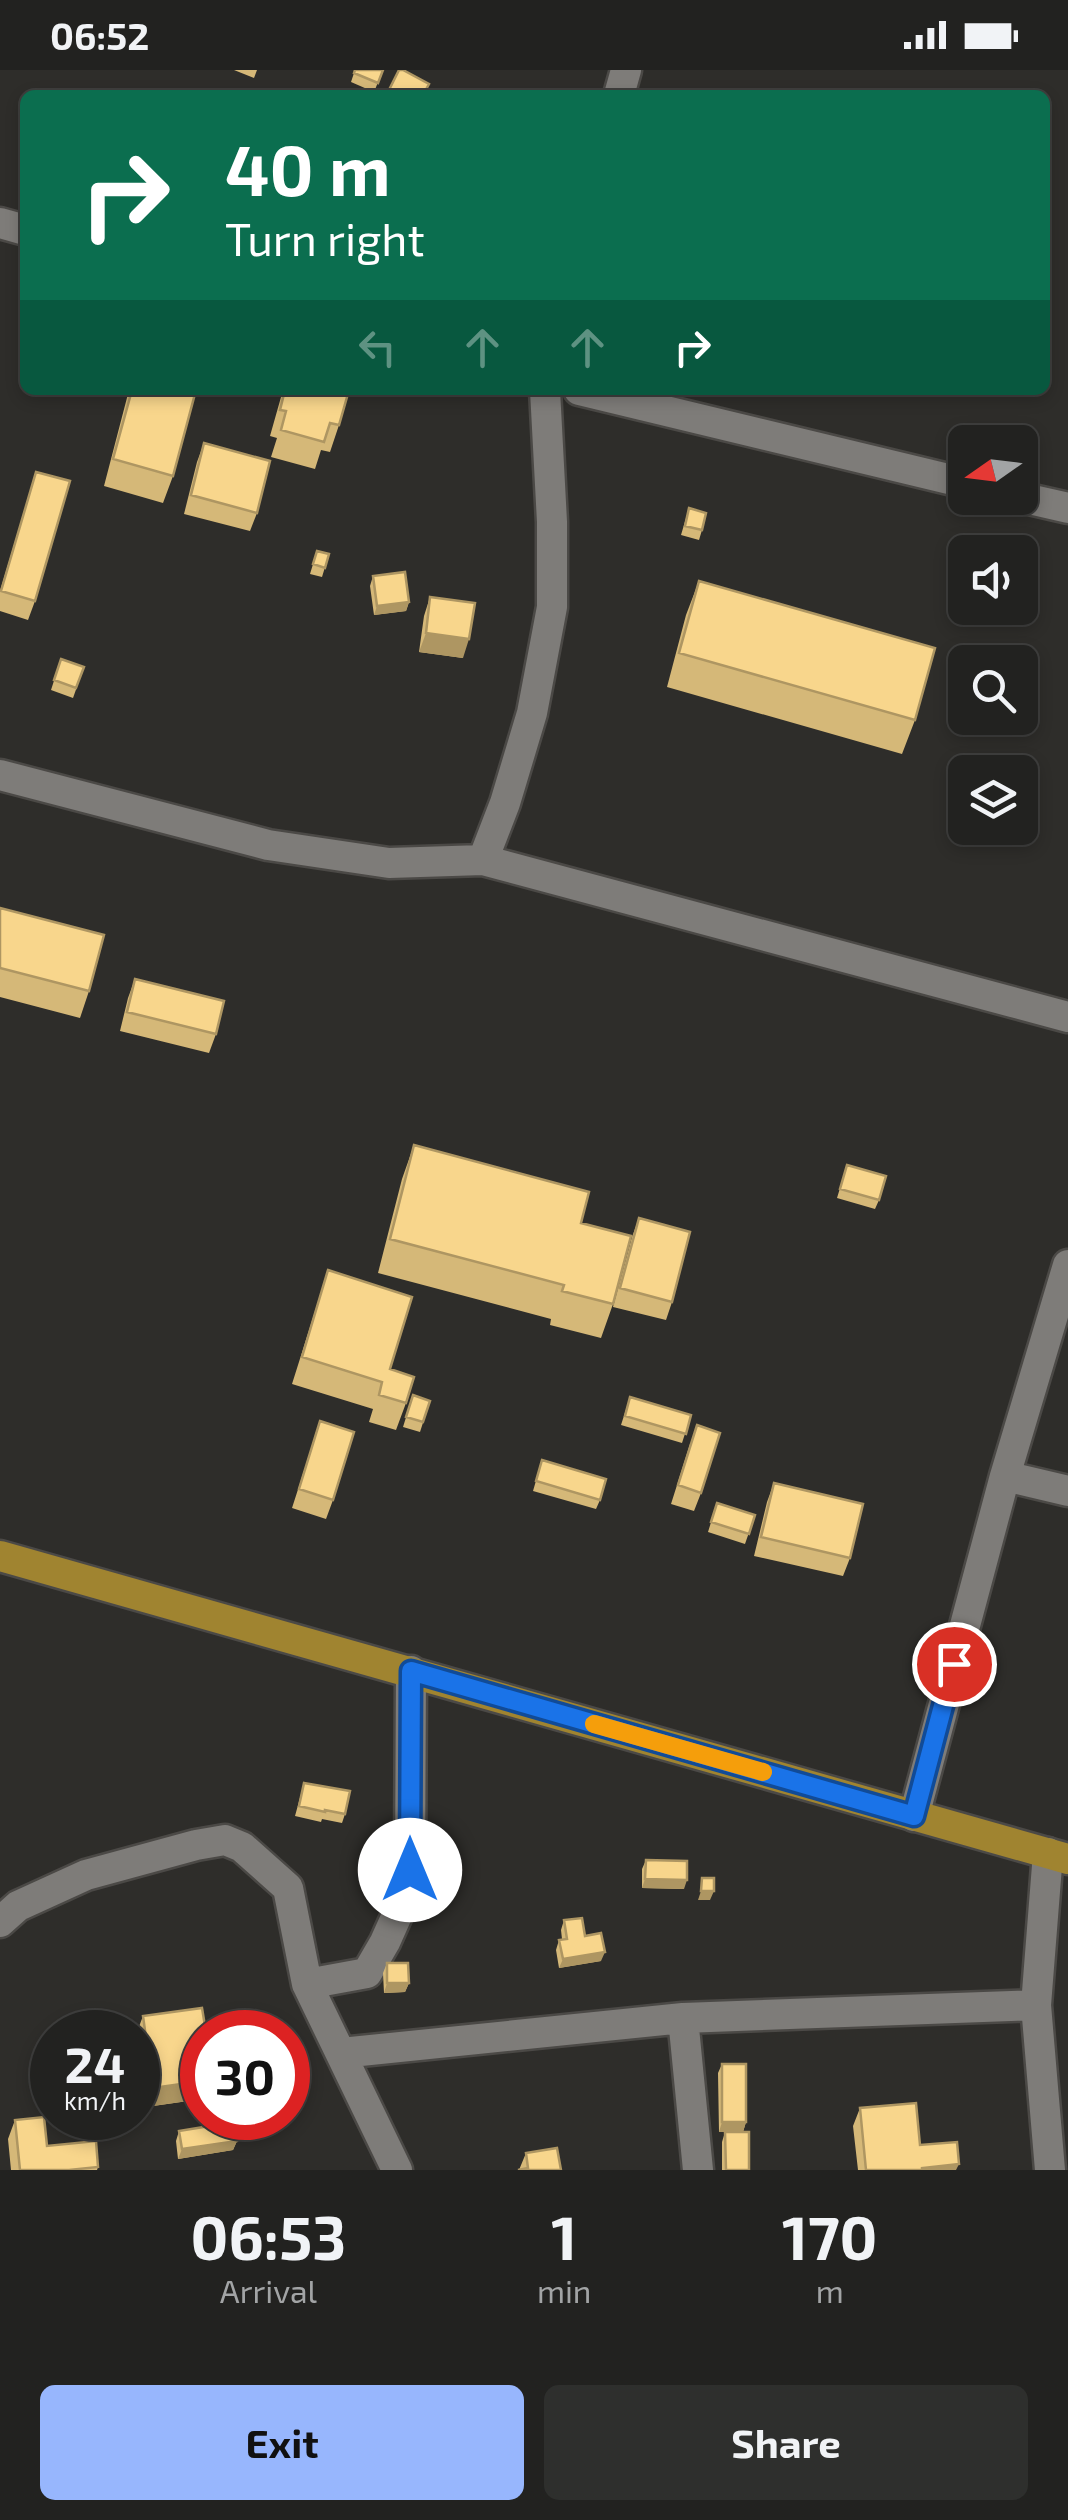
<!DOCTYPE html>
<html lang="en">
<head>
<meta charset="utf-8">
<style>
	body { margin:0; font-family:"Exo 2",sans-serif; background:#2e2f2d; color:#f1f3f6; height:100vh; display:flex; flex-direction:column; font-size:38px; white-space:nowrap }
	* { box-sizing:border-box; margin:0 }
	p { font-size:32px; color:#a2a4a5 }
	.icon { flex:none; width:55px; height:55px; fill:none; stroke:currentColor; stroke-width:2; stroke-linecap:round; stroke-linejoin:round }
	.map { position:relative; height:2100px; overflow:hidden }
	.drawer { display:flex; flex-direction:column; background:#222220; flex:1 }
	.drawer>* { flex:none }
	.banner { position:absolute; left:20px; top:20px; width:1030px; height:305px; border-radius:15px; box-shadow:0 5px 15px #0003,0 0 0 2px #3f3f3e; background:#0b6e4f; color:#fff; overflow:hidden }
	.needle { width:65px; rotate:256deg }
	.buttons { position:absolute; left:948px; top:355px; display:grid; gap:20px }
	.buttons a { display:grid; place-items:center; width:90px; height:90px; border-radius:15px; background:#222220; box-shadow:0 5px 15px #0003,0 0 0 2px #3f3f3e; font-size:50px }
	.speed { position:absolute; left:30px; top:1940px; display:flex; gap:20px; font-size:50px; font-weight:700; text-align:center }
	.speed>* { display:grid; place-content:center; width:130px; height:130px; border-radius:50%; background:#222220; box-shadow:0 5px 15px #0003,0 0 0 2px #3f3f3e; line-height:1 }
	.speed small { font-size:25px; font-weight:400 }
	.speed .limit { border:15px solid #d22; background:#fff; color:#111 }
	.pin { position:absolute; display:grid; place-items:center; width:85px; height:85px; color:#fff; margin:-42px; border:5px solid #fff; border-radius:50%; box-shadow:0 2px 10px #0007 }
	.me { position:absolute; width:110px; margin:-55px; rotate:0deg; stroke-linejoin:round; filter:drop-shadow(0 0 8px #0008) }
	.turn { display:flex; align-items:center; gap:35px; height:210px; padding:0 40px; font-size:45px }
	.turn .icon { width:130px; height:130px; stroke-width:2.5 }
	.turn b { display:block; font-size:70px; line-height:85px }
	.lanes { display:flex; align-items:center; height:95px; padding:0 40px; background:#0003; justify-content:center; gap:50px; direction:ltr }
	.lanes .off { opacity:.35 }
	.eta { display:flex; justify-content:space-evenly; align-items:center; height:170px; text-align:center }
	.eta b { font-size:60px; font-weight:700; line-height:70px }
	.button { display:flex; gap:20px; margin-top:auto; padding:20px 40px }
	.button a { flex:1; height:115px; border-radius:15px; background:#97b6fd; color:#111; font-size:40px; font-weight:700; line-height:115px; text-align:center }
	.button a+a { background:#2e2f2d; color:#f1f3f6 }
	.status { display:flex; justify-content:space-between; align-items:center; height:70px; padding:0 50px; background:#222220; direction:ltr }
	.status svg { height:28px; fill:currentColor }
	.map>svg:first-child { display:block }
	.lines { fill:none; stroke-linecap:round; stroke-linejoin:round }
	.street-casing { stroke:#4b4946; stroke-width:35 }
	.primary-casing { stroke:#4b4946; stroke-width:35 }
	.street { stroke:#7e7c79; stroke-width:30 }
	.primary { stroke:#a08430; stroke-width:30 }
	.wall { fill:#d5b878 }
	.shaded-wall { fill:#ae9662 }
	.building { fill:#f8d68c; stroke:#ae9662; stroke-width:2.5 }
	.route-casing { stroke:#114b97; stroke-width:25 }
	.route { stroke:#1a73e8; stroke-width:18 }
	.slow { stroke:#f59e0b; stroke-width:18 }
</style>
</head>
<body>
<div class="status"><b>06:52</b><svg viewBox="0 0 49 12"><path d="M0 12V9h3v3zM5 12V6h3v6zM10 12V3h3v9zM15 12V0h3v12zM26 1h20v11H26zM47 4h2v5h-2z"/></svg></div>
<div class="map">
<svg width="1068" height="2100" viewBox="0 0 1068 2100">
	<rect width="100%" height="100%" fill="#2e2d2a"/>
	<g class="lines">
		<defs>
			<path id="street" d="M619,25L626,0
				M0,153L25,160
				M579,320L965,413
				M1020,427L1068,438
				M0,705L268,775L389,793L483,790L1068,947
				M483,790L505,733L532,643L552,537V452L545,320
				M1005,1406L1068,1421
				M914,1746L1005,1406L1068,1195
				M1048,1783L1036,1935L1050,2100
				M0,1852L18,1836L86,1805L196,1775L225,1770L242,1777L288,1818L307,1914
				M683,1948L698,2100
				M341,1983L683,1948L1036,1935
				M397,2100L307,1914L367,1903L385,1872L402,1834L410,1800L411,1601"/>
			<path id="primary" d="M0,1486L1068,1789"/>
		</defs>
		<!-- street casing -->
		<use href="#street" class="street-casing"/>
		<!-- primary casing -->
		<use href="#primary" class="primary-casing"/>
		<!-- street -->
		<use href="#street" class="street"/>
		<!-- primary -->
		<use href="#primary" class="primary"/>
	</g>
	<!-- wall -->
	<path class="wall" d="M234,0H257L254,8Z
		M355,0H383L374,22L351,12Z
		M429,14L425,25H388L390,18Z
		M129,320H196L173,406L163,433L104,416Z
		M283,320H349L339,355L330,382L321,380L315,399L271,387L277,368L270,366Z
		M204,373L257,443L250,461L184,444L197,392Z
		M36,402L35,531L28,550L0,541V521Z
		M689,438L702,460L699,470L681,465Z
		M317,481L329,484L322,507L310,504Z
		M373,506L409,532L406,541L374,545L370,516Z
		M699,511L915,650L902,684L667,617L686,545Z
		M430,527L463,588L419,582L424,546Z
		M61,589L84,597L73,628L51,620Z
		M0,838L89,921L80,948L0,927Z
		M135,909L216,964L209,983L120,961L128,928Z
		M414,1075L581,1153L613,1234L601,1268L550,1255L551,1249L378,1203L402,1109Z
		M847,1095L879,1130L875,1139L837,1128Z
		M639,1148L672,1232L666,1250L613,1237L632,1167Z
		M328,1200L390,1299L406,1333L396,1360L369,1352L373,1339L292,1314Z
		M413,1325L430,1331L420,1362L403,1357Z
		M630,1327L691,1345L682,1373L621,1355Z
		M320,1351L333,1430L326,1449L292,1438Z
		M690,1374L701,1423L694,1441L671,1434Z
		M542,1390L600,1430L596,1439L533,1421Z
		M774,1413L850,1488L843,1506L754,1486L767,1432Z
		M717,1433L755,1445L745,1474L708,1462Z
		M304,1713L345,1744L342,1753L322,1749L321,1752L295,1746Z
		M646,1790L684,1819L642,1818V1799Z
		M564,1850L585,1866L601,1891L559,1898L556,1880L559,1870L562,1869L561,1860Z
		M387,1893L409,1913L405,1922L384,1923L383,1903Z
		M143,1946L202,1962V2029L146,2037L138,1974L137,1962Z
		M722,1994L746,2052L743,2062H719L718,2003Z
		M860,2038L920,2075L956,2100H858L853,2056Z
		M15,2050L47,2076L98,2097L97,2100H11L8,2069Z
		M179,2061L237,2071L233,2080L178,2089L176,2071Z
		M725,2062L749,2100H722V2072Z
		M526,2083L561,2100H519Z"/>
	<!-- shaded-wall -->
	<path class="shaded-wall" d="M409,532L406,541L374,545L377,536Z
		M426,563L469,569L463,588L419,582Z
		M645,1809L687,1810L684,1819L642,1818Z
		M701,1821H714L710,1830H698Z
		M605,1882L601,1891L559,1898L563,1889Z
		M387,1913H409L405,1922L384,1923Z
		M202,2011V2029L146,2037L153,2018Z
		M722,2052H746L743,2062H719Z
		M237,2071L233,2080L178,2089L182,2079Z
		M959,2094L956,2100H921L922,2098Z"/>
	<!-- building -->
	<path class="building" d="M355,0H383L378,13L354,3Z
		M399,0H403L429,14L423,25H404L390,18Z
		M132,320H196L173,406L113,389Z
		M285,320H349L339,355L330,353L324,372L281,360L286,341L280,340Z
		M204,373L270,391L257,443L191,425Z
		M36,402L70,411L35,531L1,521Z
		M689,438L706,443L702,460L685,456Z
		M317,481L329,484L325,498L313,494Z
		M405,502L409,532L377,536L373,506Z
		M699,511L935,578L915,650L679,583Z
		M430,527L475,533L469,569L426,563Z
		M61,589L84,597L76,618L54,610Z
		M0,838L104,865L89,921L0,898Z
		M135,909L224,931L216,964L127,942Z
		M414,1075L589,1122L581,1153L631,1166L613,1234L562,1221L564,1215L390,1169Z
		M847,1095L886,1106L879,1130L840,1119Z
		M639,1148L690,1162L672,1232L620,1218Z
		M328,1200L412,1227L390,1299L414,1307L406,1333L379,1325L382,1312L302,1287Z
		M413,1325L430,1331L423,1352L406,1347Z
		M630,1327L691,1345L686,1364L625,1346Z
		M320,1351L354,1362L333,1430L299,1419Z
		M697,1355L720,1363L701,1423L678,1415Z
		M542,1390L606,1409L600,1430L536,1411Z
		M774,1413L863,1434L850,1488L761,1467Z
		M717,1433L755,1445L749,1464L711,1452Z
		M304,1713L350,1721L345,1744L325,1740V1742L299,1736Z
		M646,1790L687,1791V1810L645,1809Z
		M702,1808H714V1821H701Z
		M582,1848L585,1866L601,1863L605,1882L563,1889L559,1870L567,1869L564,1850Z
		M387,1893H408L409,1913H387Z
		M202,1938L206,1962H202V2011L153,2018L143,1946Z
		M722,1994H746V2052H722Z
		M916,2033L920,2075L957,2072L959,2094L922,2098V2100H866L860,2038Z
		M44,2047L47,2076L96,2071L98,2097L69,2100H20L15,2050Z
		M234,2052L237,2071L182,2079L179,2061Z
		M725,2062H749V2100H726Z
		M557,2078L561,2100H518L528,2098L526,2083Z"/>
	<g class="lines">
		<defs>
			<path id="route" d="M410,1800L411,1601L914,1746L954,1594"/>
		</defs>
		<!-- route casing -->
		<use href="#route" class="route-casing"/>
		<!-- route -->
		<use href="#route" class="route"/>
		<!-- slow -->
		<path class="slow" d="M594,1654L763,1702"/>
	</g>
</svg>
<div class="buttons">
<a><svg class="needle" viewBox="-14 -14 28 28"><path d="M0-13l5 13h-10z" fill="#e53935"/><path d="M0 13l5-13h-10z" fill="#a2a4a5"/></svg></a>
<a><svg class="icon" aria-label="sound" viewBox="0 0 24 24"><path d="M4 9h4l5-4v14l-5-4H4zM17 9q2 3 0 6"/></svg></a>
<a><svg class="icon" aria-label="search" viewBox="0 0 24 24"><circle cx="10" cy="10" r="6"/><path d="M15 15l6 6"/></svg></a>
<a><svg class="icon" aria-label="layers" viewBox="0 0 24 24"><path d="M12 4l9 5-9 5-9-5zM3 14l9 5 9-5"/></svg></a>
</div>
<div class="speed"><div>24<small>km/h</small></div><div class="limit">30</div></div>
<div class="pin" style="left:954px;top:1594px;background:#d93025"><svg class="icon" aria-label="arrive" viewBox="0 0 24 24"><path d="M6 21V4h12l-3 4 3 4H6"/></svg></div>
<svg class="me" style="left:410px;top:1800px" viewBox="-20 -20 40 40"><circle r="19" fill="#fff"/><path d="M0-13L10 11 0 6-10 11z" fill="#1a73e8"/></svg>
<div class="banner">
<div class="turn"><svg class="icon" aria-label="right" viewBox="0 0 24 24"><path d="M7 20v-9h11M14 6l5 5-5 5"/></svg><div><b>40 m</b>Turn right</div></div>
<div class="lanes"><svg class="icon off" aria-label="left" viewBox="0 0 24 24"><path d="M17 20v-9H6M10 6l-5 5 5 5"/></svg><svg class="icon off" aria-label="ahead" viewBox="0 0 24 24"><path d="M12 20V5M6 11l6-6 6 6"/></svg><svg class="icon off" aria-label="ahead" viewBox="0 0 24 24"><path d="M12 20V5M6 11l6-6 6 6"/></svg><svg class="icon" aria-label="right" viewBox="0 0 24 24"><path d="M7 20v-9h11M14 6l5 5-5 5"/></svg></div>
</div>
</div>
<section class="drawer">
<div class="eta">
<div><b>06:53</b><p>Arrival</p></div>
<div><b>1</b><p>min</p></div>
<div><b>170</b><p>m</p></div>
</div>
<div class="button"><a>Exit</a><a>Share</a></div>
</section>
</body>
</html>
